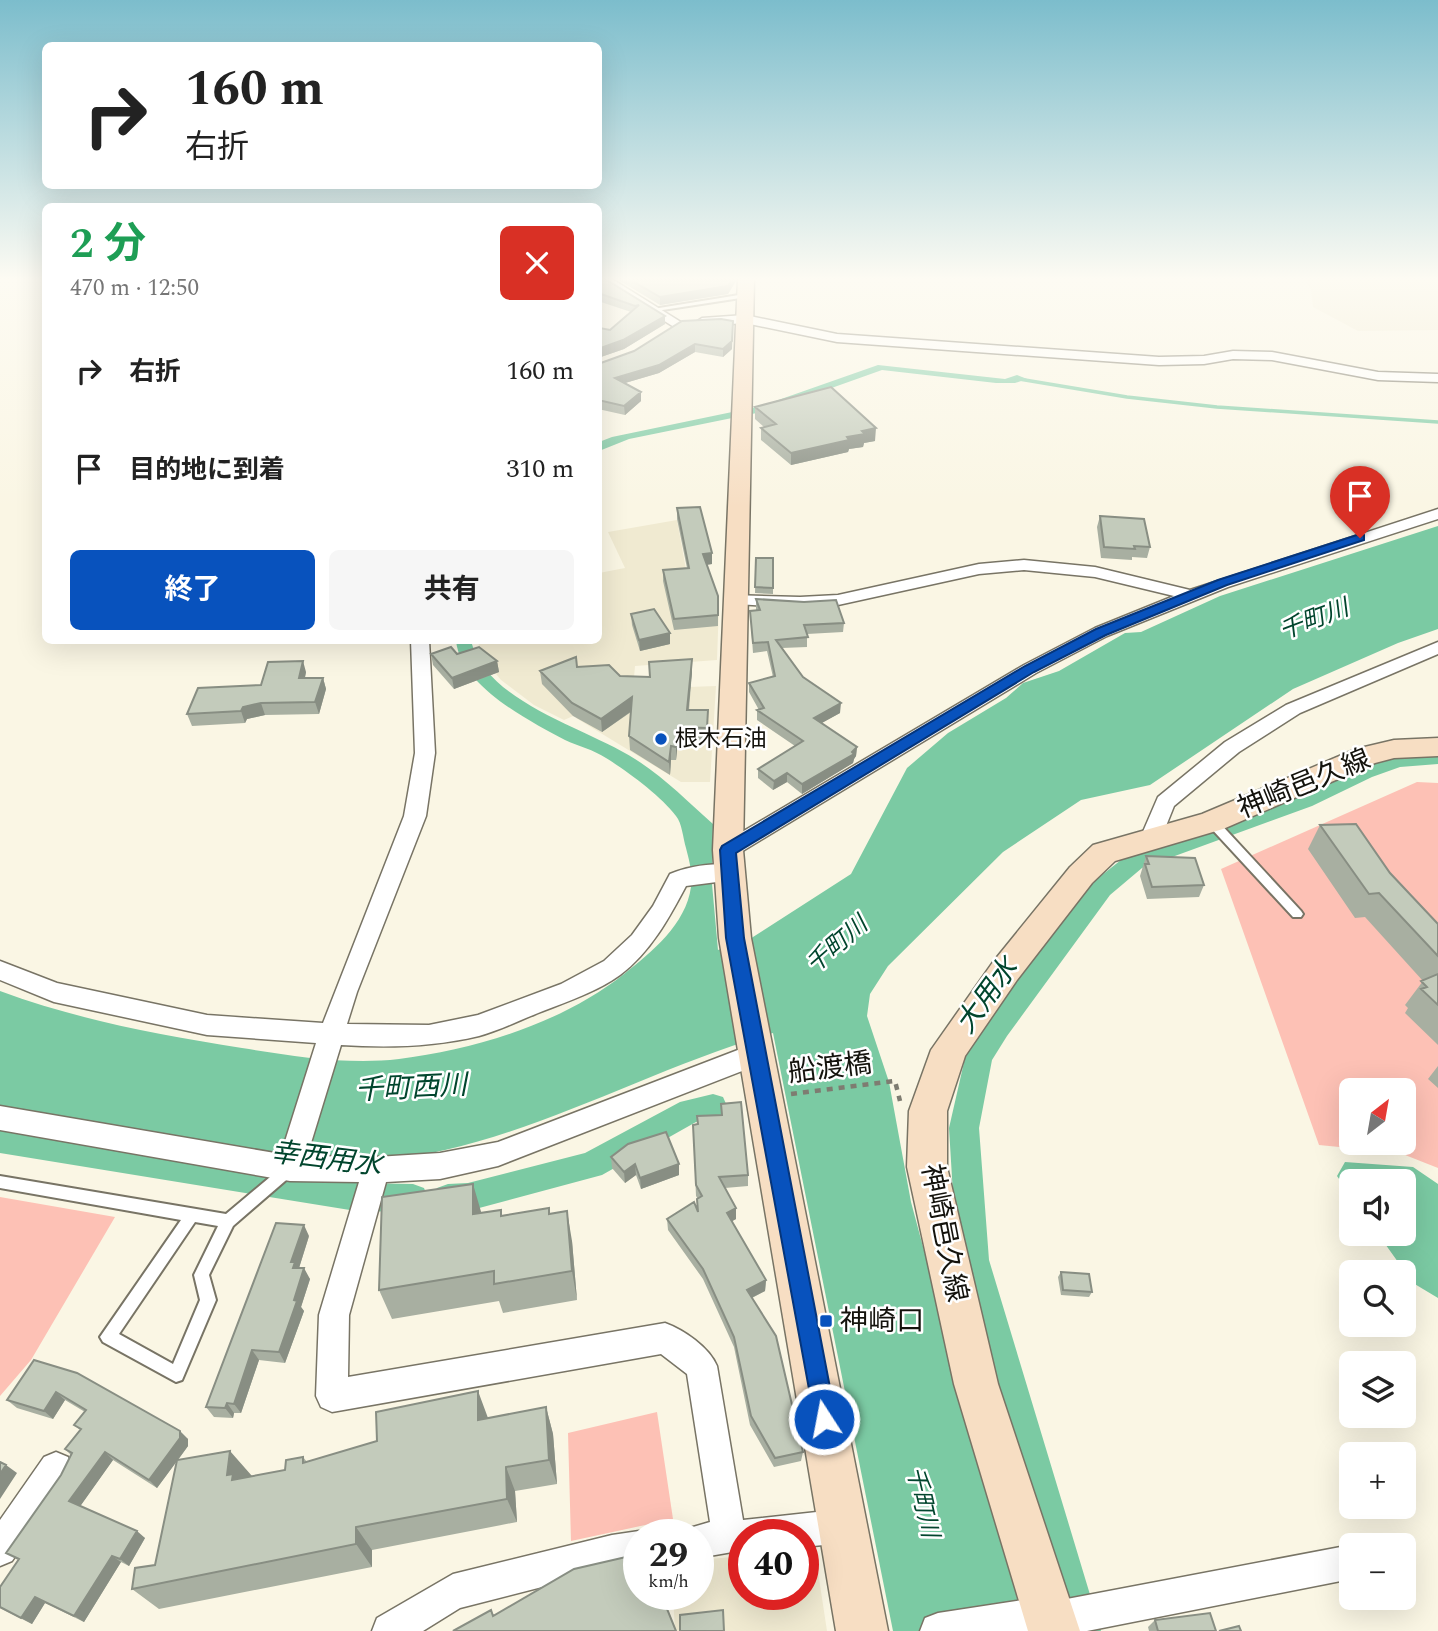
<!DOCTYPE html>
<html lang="ja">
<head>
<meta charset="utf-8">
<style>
	body { margin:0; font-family:Spectral,"Noto Sans JP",serif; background:#f6f6f6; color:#222; height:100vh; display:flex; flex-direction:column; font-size:26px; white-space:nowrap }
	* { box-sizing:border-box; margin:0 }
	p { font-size:23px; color:#767676 }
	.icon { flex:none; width:38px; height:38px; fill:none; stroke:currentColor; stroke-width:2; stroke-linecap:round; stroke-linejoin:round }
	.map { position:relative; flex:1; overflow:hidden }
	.panel { position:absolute; left:42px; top:203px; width:560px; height:441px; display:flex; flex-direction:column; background:#fff; border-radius:10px; box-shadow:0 7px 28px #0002 }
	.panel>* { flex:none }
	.banner { position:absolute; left:42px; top:42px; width:560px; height:147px; border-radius:10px; box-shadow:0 7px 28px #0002; background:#fff; color:#222; overflow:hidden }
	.needle { width:46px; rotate:31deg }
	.tools { position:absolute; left:1339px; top:1078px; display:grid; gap:14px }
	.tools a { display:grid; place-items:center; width:77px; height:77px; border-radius:10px; background:#fff; box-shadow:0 7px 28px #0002; font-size:35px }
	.speed { position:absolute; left:623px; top:1519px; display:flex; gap:14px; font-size:35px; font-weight:700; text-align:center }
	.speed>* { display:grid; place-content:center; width:91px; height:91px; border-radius:50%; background:#fff; box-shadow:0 7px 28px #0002; line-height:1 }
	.speed small { font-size:18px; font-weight:400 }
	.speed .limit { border:10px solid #d22; background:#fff; color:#111 }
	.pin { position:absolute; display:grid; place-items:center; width:60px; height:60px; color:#fff; margin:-72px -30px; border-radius:50% 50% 50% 0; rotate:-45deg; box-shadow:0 0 7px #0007 }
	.pin .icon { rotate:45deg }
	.me { position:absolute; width:77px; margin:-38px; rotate:349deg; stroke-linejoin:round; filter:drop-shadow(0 0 5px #0008) }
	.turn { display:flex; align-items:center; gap:24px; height:147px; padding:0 28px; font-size:32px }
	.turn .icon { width:91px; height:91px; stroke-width:2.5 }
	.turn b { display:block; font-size:49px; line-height:60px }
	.round { display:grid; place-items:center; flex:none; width:74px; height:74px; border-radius:10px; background:#f6f6f6 }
	.summary { display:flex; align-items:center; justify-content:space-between; height:119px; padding:0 28px }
	h1 { font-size:42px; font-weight:700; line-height:52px; color:#1e9e55 }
	.action { display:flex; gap:14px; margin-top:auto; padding:14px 28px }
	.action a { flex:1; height:80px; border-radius:10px; background:#0852bd; color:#fff; font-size:28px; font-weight:700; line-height:80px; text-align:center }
	.action a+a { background:#f6f6f6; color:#222 }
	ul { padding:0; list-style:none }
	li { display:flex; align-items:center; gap:21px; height:98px; padding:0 28px }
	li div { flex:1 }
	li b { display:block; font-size:26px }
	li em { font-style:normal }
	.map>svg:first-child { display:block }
	.built { fill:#f0ead1 }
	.green { fill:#fdc1b5; fill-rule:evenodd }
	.water { fill:#7bcaa3 }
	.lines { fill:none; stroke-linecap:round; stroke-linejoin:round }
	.stream { stroke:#7bcaa3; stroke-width:3.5 }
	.canal { fill:#7bcaa3; fill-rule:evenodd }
	.lane-casing { stroke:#787465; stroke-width:4 }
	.street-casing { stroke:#787465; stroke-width:3 }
	.secondary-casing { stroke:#787465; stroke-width:3 }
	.path { stroke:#7e7c71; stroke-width:4.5; stroke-dasharray:6 6; stroke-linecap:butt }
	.lane { fill:#fff; fill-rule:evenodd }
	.street { fill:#fff; fill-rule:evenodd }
	.secondary { fill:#f7dec3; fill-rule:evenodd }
	.wall { fill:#a8afa1 }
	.shaded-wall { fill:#888e83 }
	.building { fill:#c3cbbb; stroke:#888e83; stroke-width:2 }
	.route { fill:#0852bd; stroke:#05357b; stroke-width:2 }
	.poi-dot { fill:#0852bd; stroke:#fff; stroke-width:2.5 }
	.labels { text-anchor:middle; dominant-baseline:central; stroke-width:5; stroke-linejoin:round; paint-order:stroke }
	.poi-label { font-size:23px; fill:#14130d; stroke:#fff; text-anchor:start }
	.water-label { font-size:24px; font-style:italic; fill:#01452d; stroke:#fff }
	.near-street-label { font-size:28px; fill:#14130d; stroke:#fff }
	.near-water-label { font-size:28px; font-style:italic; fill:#01452d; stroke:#fff }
	.near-poi-label { font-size:28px; fill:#14130d; stroke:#fff; text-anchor:start }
</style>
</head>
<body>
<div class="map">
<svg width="1438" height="1631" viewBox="0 0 1438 1631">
	<rect width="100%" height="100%" fill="#faf6e4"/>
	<!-- built -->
	<path class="built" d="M1304,279H1438V330L1358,331L1313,307L1311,290Z
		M677,520L693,608L719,604L717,660L635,666L633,689L716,686L710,782H681L576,718L626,693L564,720L534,705L501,680L481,656L478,641L598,640L599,573L625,568L608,532Z
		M803,1552L817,1565L827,1631H675L673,1594H698V1560L744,1556V1594H803Z"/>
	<!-- green -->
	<path class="green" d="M1417,782L1438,783V1168L1400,1153L1319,1145L1221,869ZM1351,1090H1404V1143H1351Z
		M0,1197L115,1217L31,1360L0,1396Z
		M657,1412L673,1519L571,1541L568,1433Z"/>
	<!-- water -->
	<path class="water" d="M878,365L1005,379L1017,375L1027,379L1015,383H996L882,370L767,411L629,439L599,451V442L612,437L761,406Z
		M1438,526V629L1398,643L1293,689L1150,785L1081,800L1003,852L888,966L870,994L867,1016L889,1082L911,1202L1026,1631H893L773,1033C661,1065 558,1124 445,1150C360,1170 272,1153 188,1139C125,1129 63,1118 0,1107V991C78,1020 160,1035 242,1048C293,1056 347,1065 399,1059C477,1049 562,1023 624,974C652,952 686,924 691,887C693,873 689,860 686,848C683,838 682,823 676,816C661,796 627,771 606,758C594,750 578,746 565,740C529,721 461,686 456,641H471C487,703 587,728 635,759C664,777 688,802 713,824L712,884L718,950L753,937L851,874L907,768L948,733L1006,698L1023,683L1059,671L1125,633L1141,632L1220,596Z
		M1345,1162L1413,1167L1438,1184V1298L1413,1283L1378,1234H1404V1181H1351V1196L1337,1176Z"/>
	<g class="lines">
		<!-- stream -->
		<path class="stream" d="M1019,379L1127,397L1217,407L1438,422"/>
		<!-- canal -->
		<path class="canal" d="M1438,750V764L1400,767L1372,777L1312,806L1142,868L1110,895L1007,1036L992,1060L979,1128L989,1260L1101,1631H1061L957,1260L949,1128L965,1058L987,1020L1092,883L1126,856L1296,796L1356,767L1390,755Z
			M713,1094L723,1097L727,1106L723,1115L696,1122L602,1175L468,1211L448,1212L437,1208L433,1198L437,1188L448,1184L468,1183L585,1153L680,1102Z
			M0,1127L356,1183L413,1184L424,1188L428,1198L424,1208L413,1212L356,1211L0,1153Z"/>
		<defs>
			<path id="lane" d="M745,294L747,295V297L656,311L653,309Z
				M1212,818L1216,819L1301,911L1303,914L1301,917H1293L1208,825L1207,822L1208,819Z
				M287,1165L292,1167L294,1171L292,1175L233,1226L209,1275L216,1300L182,1380L176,1382L103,1342L100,1337L181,1220L0,1188V1176L226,1214L282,1167ZM195,1222L218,1226L194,1275L200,1300L173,1364L119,1334Z"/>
			<path id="street" d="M598,279H612L684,324L674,327Z
				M745,315L837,334L1159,357L1204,356L1233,351L1272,352L1378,372L1438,374V382L1378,380L1272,360L1233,359L1204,364L1159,365L837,342L745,323L702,326L696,322L702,318Z
				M1438,509V519L1228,587L1107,636L1036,673L736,855L728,858L720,855L717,850L720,845L1024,665L1095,628L1174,596L1095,577L1024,570L979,574L838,605L800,608L737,604L729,599L731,595L800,597L838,595L979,564L1024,560L1095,567L1190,590Z
				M411,640H429L435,753L426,816L357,992L347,1024L429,1025L478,1015L561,984L604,961L632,935L653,906L670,874C689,866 720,861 740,867L743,873L740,879L686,886C669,918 650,953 620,975C598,991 569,1001 543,1011C522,1019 501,1030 479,1036C433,1047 388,1048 341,1045L307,1156L376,1157L440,1153L498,1142L756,1043L765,1046L769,1054L765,1062L498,1166L440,1179L386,1182L349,1315L348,1377L665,1323C684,1330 709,1347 717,1366L743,1520L844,1509L856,1514L861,1526L856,1538L844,1543L803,1547V1535H744V1550L698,1558V1535H683L686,1529L710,1522L687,1374L661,1354L332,1412L321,1407L316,1396L319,1315L359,1182L290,1181L0,1130V1106L281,1154L316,1043L207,1035L54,1002L0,980V961L57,983L207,1015L323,1023L404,816L415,753Z
				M1438,642V654L1300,713L1239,752L1174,806L1158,846L1150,849L1142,846L1139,841L1158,797L1225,742L1286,705Z
				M56,1452L68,1457L73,1469L68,1481L12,1561L0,1566V1520L44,1457Z
				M639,1531L649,1535H639V1565L612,1569L460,1608L423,1631H372L377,1618L453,1574L612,1535Z
				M1351,1545V1579L1087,1631H920L925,1618L938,1613L1029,1599L1051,1602Z"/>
			<path id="secondary" d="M738,279H754L743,850L751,938L888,1631H836L719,938L713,850Z
				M1438,738V756L1394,758L1375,763L1223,829L1115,861L1092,883L1017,980L965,1056L947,1111V1167L998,1384L1080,1631H1028L954,1384L907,1167L909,1111L931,1050L993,962L1070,867L1093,845L1202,814L1356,749L1394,740Z"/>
		</defs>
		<!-- lane casing -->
		<use href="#lane" class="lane-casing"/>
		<!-- street casing -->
		<use href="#street" class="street-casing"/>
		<!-- secondary casing -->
		<use href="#secondary" class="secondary-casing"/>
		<!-- path -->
		<path class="path" d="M791,1094L895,1081L900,1101"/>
		<!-- lane -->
		<use href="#lane" class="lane"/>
		<!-- street -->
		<use href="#street" class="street"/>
		<!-- secondary -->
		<use href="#secondary" class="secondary"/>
	</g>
	<!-- wall -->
	<path class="wall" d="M598,279L665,324L624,349L598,358V330H610L631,312L598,301Z
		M617,279H737L728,294L660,305Z
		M682,321L732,349L723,357L695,352L659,373L625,383L641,392V401L625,415L598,409V364L634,351Z
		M755,407L875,441L864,443L863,447L849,449L848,452L791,465L761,440V428L764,427L755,419Z
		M677,508L712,564L707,565L718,615V626L674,630L663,581V570L687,568L677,519Z
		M1100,516L1150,547L1147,558L1132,557V560L1101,558L1097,527Z
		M756,558H773V594L755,593Z
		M756,599L844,623L843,632L807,634V647L782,648L803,677L840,713L821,723L857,747L856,756L854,759L853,763L802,794L787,782L773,790L758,778V769L795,746L757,720V710H759L749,692V683L773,677L767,651L753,653L750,611L756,610Z
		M631,614L670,644L640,651L632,625Z
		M431,654H457L497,661L499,672L454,689L433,665Z
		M692,659V672L689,710H708L707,741L678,740L676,760H671L670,775L630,750L629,736L631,712L602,732L573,716L542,684L540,671L577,667L620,676L650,677L649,662Z
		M306,672L305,678H323L326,689L319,714L265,715L247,719L245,723L192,726L187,714L261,685Z
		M1320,825L1390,873L1438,924V1045L1405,1013L1408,1008L1405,1005L1423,981L1365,917L1355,918L1308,849Z
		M1146,856L1204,885L1199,897L1147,899L1140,876Z
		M1438,1066V1088L1428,1079Z
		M721,1104L748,1175V1186L725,1188L736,1219L732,1221L766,1280L765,1291L752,1298L803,1452L801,1461L774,1467L750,1425L734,1347L703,1279L668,1230L667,1219L697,1211L698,1199L696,1196L693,1125L697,1124L721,1115Z
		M611,1157L679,1175L641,1189L636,1175L625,1183L612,1168Z
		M481,1213L502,1215L550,1214L572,1241L577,1300L503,1313L499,1301L392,1319L379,1290Z
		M309,1236L299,1268L310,1279L301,1307L304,1311L285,1363L259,1360L241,1413H234L233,1418L214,1417L206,1407Z
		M1061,1272L1092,1292L1089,1297L1061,1295L1058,1277Z
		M34,1360L188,1439V1446L178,1460L252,1476L285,1470L303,1457L307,1462L488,1418L546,1407L553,1434L557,1484L515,1491L517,1522L372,1550V1567L159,1609L132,1589L155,1565L177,1461L157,1488L113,1460L80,1506L145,1538L129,1566L121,1562L84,1622L45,1603L32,1624L0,1608V1587L18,1560L6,1553L61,1475L71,1455L65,1449L80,1430L74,1425L85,1412L65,1400L53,1419L17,1408L7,1400Z
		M1155,1620L1216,1631H1149L1148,1627Z"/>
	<!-- shaded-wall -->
	<path class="shaded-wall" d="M733,279H737L728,294L660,305V297Z
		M665,316V324L624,349L598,358V349Z
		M733,321L732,349L723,357V349Z
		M695,344V352L659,373L615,386V378Z
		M641,392V401L625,415L624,406Z
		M876,428L875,441L864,443L863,447L849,449L848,452L791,465V453L847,437L862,431Z
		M712,553V564L703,565V554Z
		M670,633V644L640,651L639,640Z
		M692,659V672L687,723V710Z
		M303,661L306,672L302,690L299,678Z
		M497,661L499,672L454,689L452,678Z
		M323,678L326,689L319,714L315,702Z
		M632,697L633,710L602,732L601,719Z
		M261,703L265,715L247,719L245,723L241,711L243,707Z
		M841,703L840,713L813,728L814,718Z
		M678,727V740L676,760V747Z
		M671,746V760L670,775L669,762Z
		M857,747L856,756L854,759L853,763L802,794V784L852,752Z
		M787,773V782L773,790L774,781Z
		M635,1164L636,1175L625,1183L624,1172Z
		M679,1164V1175L641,1189L640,1178Z
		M473,1184L482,1215L473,1214Z
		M736,1208V1219L727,1224V1213Z
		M567,1211L572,1241L577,1300L572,1271Z
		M304,1225L309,1236L299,1268V1279L291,1262Z
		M304,1268L310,1279L301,1307L304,1311L285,1363L279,1352Z
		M766,1280L765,1291L747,1300V1290Z
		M252,1350L259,1360L241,1413L234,1404Z
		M478,1391L488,1418L489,1446L478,1420Z
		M56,1392L65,1400L53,1419L44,1411Z
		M227,1403L234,1413L233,1418L225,1408Z
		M546,1407L553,1434L557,1484L549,1460Z
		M180,1431L188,1439V1446L157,1488L149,1480Z
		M230,1451L252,1476L249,1499L227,1475Z
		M105,1452L113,1460L79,1508L69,1501Z
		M6,1465L17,1473L0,1499V1474Z
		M506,1467L515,1491L517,1522L507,1499Z
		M356,1527L372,1550V1567L356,1544Z
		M137,1531L145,1538L129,1566L120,1559Z
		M112,1556L121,1562L84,1622L74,1616Z
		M35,1597L45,1603L32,1624L21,1618Z"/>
	<!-- building -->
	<path class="building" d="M598,279H605L665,316L623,340L598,349V330L600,328L610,330L639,305L635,306L598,293Z
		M629,279H733L728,286L660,297Z
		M721,319L733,321L732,341L723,349L695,344L659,365L615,378L641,392L624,406L598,400V364L634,351L682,321Z
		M831,387L876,428L862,431L865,434L847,437L849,440L791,453L761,428L776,424L755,407Z
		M700,507L712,553L703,554L718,596V615L674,619L663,570L689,568L677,508Z
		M1100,516L1144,519L1150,547L1134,546L1135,549L1104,547Z
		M756,558H773V588L755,587Z
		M756,599L804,602L836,600L844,623L804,625L808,637L776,640L803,677L841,703L814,718L857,747L852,752L854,754L802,784L787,773L774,781L758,769L803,741L757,710L764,708L749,683L775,676L768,642L753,643L750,611L760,610Z
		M654,609L670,633L639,640L631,614Z
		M451,647L457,654L479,647L497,661L452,678L431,654Z
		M576,657L577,667L609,665L620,676L650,677L649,662L692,659L687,710H708L707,728L678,727L676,747L671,746L669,762L629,736L632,697L601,719L572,703L540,671Z
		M303,661L299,678H323L315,702L261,703L243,707L241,711L187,714L198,688L261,685L268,662Z
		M1356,824L1390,873L1438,924V956L1379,893L1369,894L1320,825Z
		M1146,856L1195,858L1204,885L1152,887L1145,864H1149Z
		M1438,974V1005L1421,989L1427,987L1421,981Z
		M741,1102L748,1175L719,1177L736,1208L727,1213L766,1280L747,1290L776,1336L803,1452L775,1458L751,1416L734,1337L703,1269L667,1219L694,1202L698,1212L697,1199L702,1196L696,1185L693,1125L698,1124L697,1116L722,1115L721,1104Z
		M666,1132L679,1164L640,1178L635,1164L624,1172L611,1157L628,1144Z
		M473,1184V1214L501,1210V1216L549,1208V1214L567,1211L572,1271L494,1284V1271L379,1290L382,1197Z
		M276,1223L304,1225L291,1262H295L293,1268H304L294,1300L297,1301L279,1352L252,1350L234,1404L227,1403L225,1408L206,1407Z
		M1061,1272L1089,1274L1092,1292L1063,1290Z
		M34,1360L77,1373L180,1431V1438L149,1480L105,1452L69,1501L137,1531L120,1559L112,1556L74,1616L35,1597L21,1618L0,1607V1587L19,1559L6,1553L61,1475L72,1453L65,1449L81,1429L74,1425L86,1410L56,1392L44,1411L7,1400Z
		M478,1391V1420L546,1407L549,1460L506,1467L507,1499L356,1527V1544L132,1589L135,1568L155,1565L177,1460L230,1451L227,1475L233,1474L232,1480L285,1470L286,1460L303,1457V1463L377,1441L376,1412Z
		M0,1462L6,1465L0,1474Z
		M639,1554V1594H661L676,1631H453L491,1610L493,1616L574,1569Z
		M723,1610L724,1631H680V1615Z
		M1210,1613L1216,1631H1158L1155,1620Z
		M1239,1626L1241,1631H1219Z"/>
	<!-- sky -->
	<linearGradient id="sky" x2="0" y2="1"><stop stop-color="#7cbdcc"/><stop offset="0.55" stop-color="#fdfbf3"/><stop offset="1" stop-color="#fdfbf3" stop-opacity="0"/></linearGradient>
	<rect width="1438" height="507" fill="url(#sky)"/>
	<!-- route -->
	<path class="route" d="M1360,534L1364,535V540L1227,585L1106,635L1034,672L736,853L744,938L836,1419L833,1427L824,1431L816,1427L726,938L720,850L722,846L1025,666L1096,629L1218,580Z"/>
	<!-- markers -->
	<g class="poi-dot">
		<circle cx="661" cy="739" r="7"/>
		<rect x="819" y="1314" width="14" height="14" rx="3.5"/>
	</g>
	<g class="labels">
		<!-- poi labels -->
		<g class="poi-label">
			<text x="675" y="739">根木石油</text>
		</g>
		<!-- water labels -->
		<g class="water-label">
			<text transform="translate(1314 620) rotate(-21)">千町川</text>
			<text transform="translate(837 945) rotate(-41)">千町川</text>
			<text transform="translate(922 1502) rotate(77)">千町川</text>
		</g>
		<!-- near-street labels -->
		<g class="near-street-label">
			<text transform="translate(1304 784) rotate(-22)">神崎邑久線</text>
			<text transform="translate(830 1068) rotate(-7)">船渡橋</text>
			<text transform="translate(944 1233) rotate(79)">神崎邑久線</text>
		</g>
		<!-- near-water labels -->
		<g class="near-water-label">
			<text transform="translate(987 996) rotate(-54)">大用水</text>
			<text transform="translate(411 1088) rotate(-3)">千町西川</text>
			<text transform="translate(326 1159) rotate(7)">幸西用水</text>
		</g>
		<!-- near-poi labels -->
		<g class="near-poi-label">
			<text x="840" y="1321">神崎口</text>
		</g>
	</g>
</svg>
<div class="tools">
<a><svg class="needle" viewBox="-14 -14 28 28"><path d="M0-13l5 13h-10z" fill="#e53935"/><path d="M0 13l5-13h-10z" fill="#767676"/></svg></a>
<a><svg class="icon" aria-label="sound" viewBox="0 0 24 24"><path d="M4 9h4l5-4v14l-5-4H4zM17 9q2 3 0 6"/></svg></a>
<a><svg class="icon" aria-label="search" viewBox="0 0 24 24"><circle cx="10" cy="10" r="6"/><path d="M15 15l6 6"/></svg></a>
<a><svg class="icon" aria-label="layers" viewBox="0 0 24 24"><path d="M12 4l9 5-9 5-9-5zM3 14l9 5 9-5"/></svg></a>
<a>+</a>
<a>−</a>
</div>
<div class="speed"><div>29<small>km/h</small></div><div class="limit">40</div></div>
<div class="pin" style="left:1360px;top:538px;background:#d93025"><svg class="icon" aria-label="arrive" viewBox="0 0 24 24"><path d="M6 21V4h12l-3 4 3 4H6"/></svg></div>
<svg class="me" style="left:824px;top:1419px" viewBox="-20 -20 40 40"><circle r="17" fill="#0852bd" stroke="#fff" stroke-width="3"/><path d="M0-11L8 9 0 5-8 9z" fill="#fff"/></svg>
<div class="banner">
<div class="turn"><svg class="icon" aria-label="right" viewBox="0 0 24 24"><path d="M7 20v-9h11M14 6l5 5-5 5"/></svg><div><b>160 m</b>右折</div></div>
</div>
<section class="panel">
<div class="summary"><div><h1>2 分</h1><p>470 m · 12:50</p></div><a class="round" style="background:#d93025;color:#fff"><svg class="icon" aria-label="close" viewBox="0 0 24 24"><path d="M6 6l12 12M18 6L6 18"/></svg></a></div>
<ul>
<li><svg class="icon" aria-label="right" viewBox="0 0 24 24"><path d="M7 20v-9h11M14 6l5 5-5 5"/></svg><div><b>右折</b></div><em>160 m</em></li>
<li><svg class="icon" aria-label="arrive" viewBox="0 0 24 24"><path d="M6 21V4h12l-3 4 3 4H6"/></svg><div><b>目的地に到着</b></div><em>310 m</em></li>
</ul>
<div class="action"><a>終了</a><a>共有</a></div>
</section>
</div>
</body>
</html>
